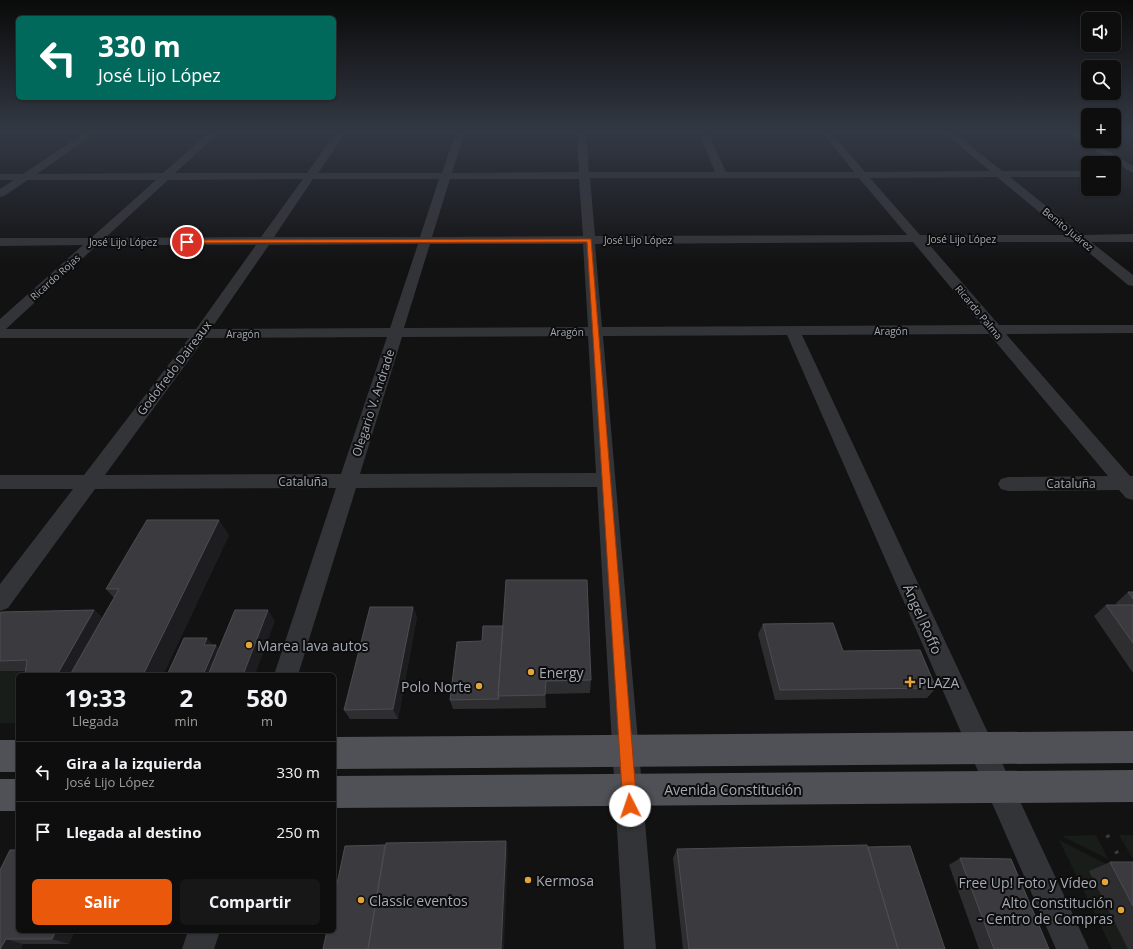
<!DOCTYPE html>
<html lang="es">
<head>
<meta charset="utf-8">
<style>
	body { margin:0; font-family:"Open Sans",sans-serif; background:#171717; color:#f1f3f6; height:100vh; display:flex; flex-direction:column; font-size:15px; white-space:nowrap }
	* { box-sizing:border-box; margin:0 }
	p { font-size:13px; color:#9b9c9e }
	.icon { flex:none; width:22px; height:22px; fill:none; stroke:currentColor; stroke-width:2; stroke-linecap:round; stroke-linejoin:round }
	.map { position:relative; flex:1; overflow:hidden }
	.drawer { position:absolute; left:16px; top:673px; width:320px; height:260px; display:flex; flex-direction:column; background:#0e0e0e; border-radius:6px; box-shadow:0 1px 3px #0004,0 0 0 1px #2e2e2e }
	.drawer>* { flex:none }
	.banner { position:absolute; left:16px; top:16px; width:320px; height:84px; border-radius:6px; box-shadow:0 1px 3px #0004,0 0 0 1px #2e2e2e; background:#00695c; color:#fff; overflow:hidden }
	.tools { position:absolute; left:1081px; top:12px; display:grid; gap:8px }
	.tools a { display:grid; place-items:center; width:40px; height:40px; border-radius:6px; background:#0e0e0e; box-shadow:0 1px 3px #0004,0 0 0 1px #2e2e2e; font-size:20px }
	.pin { position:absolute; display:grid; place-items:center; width:34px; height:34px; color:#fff; margin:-17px; border:2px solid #fff; border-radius:50%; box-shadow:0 1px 4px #0007 }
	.me { position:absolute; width:44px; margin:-22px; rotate:356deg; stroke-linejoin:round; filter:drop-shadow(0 0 3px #0008) }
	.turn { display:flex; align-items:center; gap:14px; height:84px; padding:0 16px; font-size:18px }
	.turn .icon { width:52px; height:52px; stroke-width:2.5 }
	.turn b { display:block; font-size:28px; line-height:34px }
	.eta { display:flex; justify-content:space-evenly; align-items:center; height:68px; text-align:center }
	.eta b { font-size:24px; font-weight:700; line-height:28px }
	.action { display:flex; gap:8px; margin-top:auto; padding:8px 16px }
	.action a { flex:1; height:46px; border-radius:6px; background:#ea580c; color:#fff; font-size:16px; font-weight:700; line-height:46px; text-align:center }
	.action a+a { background:#171717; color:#f1f3f6 }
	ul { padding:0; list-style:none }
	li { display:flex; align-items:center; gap:12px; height:60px; padding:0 16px; border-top:1px solid #2e2e2e }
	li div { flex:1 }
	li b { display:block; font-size:15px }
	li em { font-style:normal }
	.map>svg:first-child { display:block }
	.green { fill:#181d19 }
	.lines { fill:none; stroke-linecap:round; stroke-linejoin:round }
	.path { stroke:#393b3f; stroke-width:4; stroke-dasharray:3 4.5; stroke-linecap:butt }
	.street { fill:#333438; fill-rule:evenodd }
	.primary { fill:#4f5156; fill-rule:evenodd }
	.wall { fill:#2e2e31 }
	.shaded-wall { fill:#1d1d1f }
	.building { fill:#3b3b3f; stroke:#4b4d51 }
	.route { fill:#ea580c; stroke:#983908 }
	.poi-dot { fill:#e4a538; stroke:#0d0d0e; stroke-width:1.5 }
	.labels { text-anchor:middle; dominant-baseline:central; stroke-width:4; stroke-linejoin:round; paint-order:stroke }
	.far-street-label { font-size:10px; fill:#a4a9b3; stroke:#0d0d0e }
	.street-label { font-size:12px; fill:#a4a9b3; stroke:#0d0d0e }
	.near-street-label { font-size:14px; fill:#a4a9b3; stroke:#0d0d0e }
	.near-poi-label { font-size:14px; fill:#a4a9b3; stroke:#0d0d0e; text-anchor:start }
</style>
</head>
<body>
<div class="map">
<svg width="1133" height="949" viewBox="0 0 1133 949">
	<rect width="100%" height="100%" fill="#121213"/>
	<!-- green -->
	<path class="green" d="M40,670L39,675H18V723H0V671Z
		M1096,835L1108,859L1062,836Z
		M1119,835H1133V859Z
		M1059,840L1112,867L1128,949H1112Z"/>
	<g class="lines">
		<!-- path -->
		<path class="path" d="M1107,835L1111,841
			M1116,851L1118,855"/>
		<!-- street -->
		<path class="street" d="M87,131H98L37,174L163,173L211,131H221L175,173H307L337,131H347L318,173H442L456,131H465L452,173L579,172L577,131H586L589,172H715L698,131H707L726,172H854L821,131H830L865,172L990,171L942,131H952L1002,171H1088V177H1010L1082,235L1133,234V242H1091L1133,275V286L1128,285L1076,242H927L999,325H1133V333L1006,334L1130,476H1133V500L1126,498L1119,490L1008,491L1001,489L998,484L1001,479L1008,477L1108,476L989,334L802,335L1089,949H1056L787,335L603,336L656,949H624L597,487L356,488L298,675H274L336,488L95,489L8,608L0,611V584L73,489H0V475H84L189,338H0V319L83,245L0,246V238H91L156,180H28L4,196L0,197V189L14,180H0V174H23ZM997,177L1067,235H920L870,178ZM590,178H859L907,235L595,236ZM303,179L261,237L105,238L168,180ZM313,179H439L420,237H274ZM450,179H579L583,236L432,237ZM913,242L982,325L602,327L595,244ZM418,244L390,328L211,329L269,245ZM430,244H583L588,327L404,328ZM97,245H256L196,329H6ZM588,336L596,473L360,474L402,337ZM387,337L341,474L105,475L205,338Z
			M1063,131H1074L1088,139V141H1091L1133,166V173Z
			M188,931H220L214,949H182Z"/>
		<!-- primary -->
		<path class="primary" d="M1133,731V763L334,769V737Z
			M0,740H18V772H0Z
			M1133,770V802L334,808V776Z
			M0,779H18V811H0Z"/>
	</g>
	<!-- wall -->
	<path class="wall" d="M229,535L163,675H25V671H0V613L94,610L102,618L114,598L106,589Z
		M1128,592H1133V673L1094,616L1106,605H1117L1116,603Z
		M413,607L417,617L398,719H350L344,710Z
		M763,624L843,651L936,688L927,698L775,700L758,634Z
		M457,642L591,680L590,693L546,694V708L453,709L450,700Z
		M868,847L945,949H683L673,858L677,849Z
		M18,850V931H74L69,944H23L0,949Z
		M960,858L1049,949H979L949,865Z
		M1110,862H1133V949H1128L1089,871Z"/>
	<!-- shaded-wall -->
	<path class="shaded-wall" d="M219,520L229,535L163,675H143Z
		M413,607L417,617L398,719L393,709Z
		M94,610L105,621L75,675H57Z
		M268,610L275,621L255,675H243Z
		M207,638L213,645H204Z
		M216,645L222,652L212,675H203Z
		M546,681V708L545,695Z
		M506,841L508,851L504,949H501Z
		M56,931H74L69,944L52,939Z
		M6,939L23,944L21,949H1Z"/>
	<!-- building -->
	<path class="building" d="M147,520H219L143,675H70L119,589H106Z
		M506,580H587L591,680L546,681L545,695L498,696Z
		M1128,592H1133V599Z
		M1106,605H1133V643Z
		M370,607H413L393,709L344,710Z
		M94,610L57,675H25L27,660L0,661V613L1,612Z
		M235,610H268L243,675H208Z
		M833,623L843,651L920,650L936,688L780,690L763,624Z
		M483,626H503L498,696L499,699L450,700L457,642L482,641Z
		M184,638H207L204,645H216L203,675H167Z
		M506,841L501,949H368L386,843Z
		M385,845L368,949H323L327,931H334V898L345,846Z
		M867,845L898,949H689L677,849Z
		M910,846L945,949H898L868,847Z
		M10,850H18V931H56L52,939H6L0,949V870Z
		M960,858L1011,859L1049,949H994Z
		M1110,862H1133V906Z"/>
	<!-- sky -->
	<linearGradient id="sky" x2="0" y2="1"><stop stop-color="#0a0a0a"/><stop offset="0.5" stop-color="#333944"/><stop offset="1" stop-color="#333944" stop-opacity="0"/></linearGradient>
	<rect width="1133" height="264" fill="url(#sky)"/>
	<!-- route -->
	<path class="route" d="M591,239L637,806L635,811L630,813L625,811L623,806L587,242L187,243L184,242L187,240Z"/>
	<!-- markers -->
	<g class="poi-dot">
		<circle cx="249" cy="645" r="4"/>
		<circle cx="531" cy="672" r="4"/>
		<path d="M908 676h4v4h4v4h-4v4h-4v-4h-4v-4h4z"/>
		<circle cx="479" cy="686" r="4"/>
		<circle cx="528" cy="880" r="4"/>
		<circle cx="1105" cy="882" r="4"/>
		<circle cx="361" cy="900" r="4"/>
		<circle cx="1121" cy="910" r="4"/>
	</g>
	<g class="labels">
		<!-- far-street labels -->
		<g class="far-street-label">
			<text transform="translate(1068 229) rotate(39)">Benito Juárez</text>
			<text x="962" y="239">José Lijo López</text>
			<text x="638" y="240">José Lijo López</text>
			<text x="123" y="242">José Lijo López</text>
			<text transform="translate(55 277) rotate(-42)">Ricardo Rojas</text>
			<text transform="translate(979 312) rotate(50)">Ricardo Palma</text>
			<text x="891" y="331">Aragón</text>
			<text x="567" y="332">Aragón</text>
			<text x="243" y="334">Aragón</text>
		</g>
		<!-- street labels -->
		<g class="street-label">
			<text transform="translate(174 368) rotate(-53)">Godofredo Daireaux</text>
			<text transform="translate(373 403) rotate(-72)">Olegario V. Andrade</text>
			<text x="303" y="481">Cataluña</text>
			<text x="1071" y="483">Cataluña</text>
		</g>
		<!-- near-street labels -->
		<g class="near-street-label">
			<text transform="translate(923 619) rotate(66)">Ángel Roffo</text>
			<text x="733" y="789">Avenida Constitución</text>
		</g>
		<!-- near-poi labels -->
		<g class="near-poi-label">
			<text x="257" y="645">Marea lava autos</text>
			<text x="539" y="672">Energy</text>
			<text x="918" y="682">PLAZA</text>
			<text x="471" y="686" text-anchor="end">Polo Norte</text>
			<text x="536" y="880">Kermosa</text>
			<text x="1097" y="882" text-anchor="end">Free Up! Foto y Vídeo</text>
			<text x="369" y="900">Classic eventos</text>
			<text x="1113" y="902" text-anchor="end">Alto Constitución<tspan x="1113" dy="16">- Centro de Compras</tspan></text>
		</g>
	</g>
</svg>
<div class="tools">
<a><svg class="icon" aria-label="sound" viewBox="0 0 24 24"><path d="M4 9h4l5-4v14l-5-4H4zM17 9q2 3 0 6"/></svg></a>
<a><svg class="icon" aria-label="search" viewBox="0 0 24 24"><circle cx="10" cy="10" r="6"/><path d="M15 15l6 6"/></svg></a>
<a>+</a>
<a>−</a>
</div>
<div class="pin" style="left:187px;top:242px;background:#d93025"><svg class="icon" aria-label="arrive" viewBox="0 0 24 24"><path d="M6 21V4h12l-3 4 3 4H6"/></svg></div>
<svg class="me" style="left:630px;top:806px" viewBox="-20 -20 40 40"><circle r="19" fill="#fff"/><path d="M0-13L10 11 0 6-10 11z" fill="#ea580c"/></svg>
<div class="banner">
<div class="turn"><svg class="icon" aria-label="left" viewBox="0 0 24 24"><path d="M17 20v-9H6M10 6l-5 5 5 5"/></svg><div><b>330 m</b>José Lijo López</div></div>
</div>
<section class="drawer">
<div class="eta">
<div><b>19:33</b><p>Llegada</p></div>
<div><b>2</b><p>min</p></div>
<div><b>580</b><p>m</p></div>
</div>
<ul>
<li><svg class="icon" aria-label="left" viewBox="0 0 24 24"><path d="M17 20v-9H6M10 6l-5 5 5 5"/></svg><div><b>Gira a la izquierda</b><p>José Lijo López</p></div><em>330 m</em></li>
<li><svg class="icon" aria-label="arrive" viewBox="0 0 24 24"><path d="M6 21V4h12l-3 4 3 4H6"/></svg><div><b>Llegada al destino</b></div><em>250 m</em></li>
</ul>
<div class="action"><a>Salir</a><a>Compartir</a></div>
</section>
</div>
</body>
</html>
